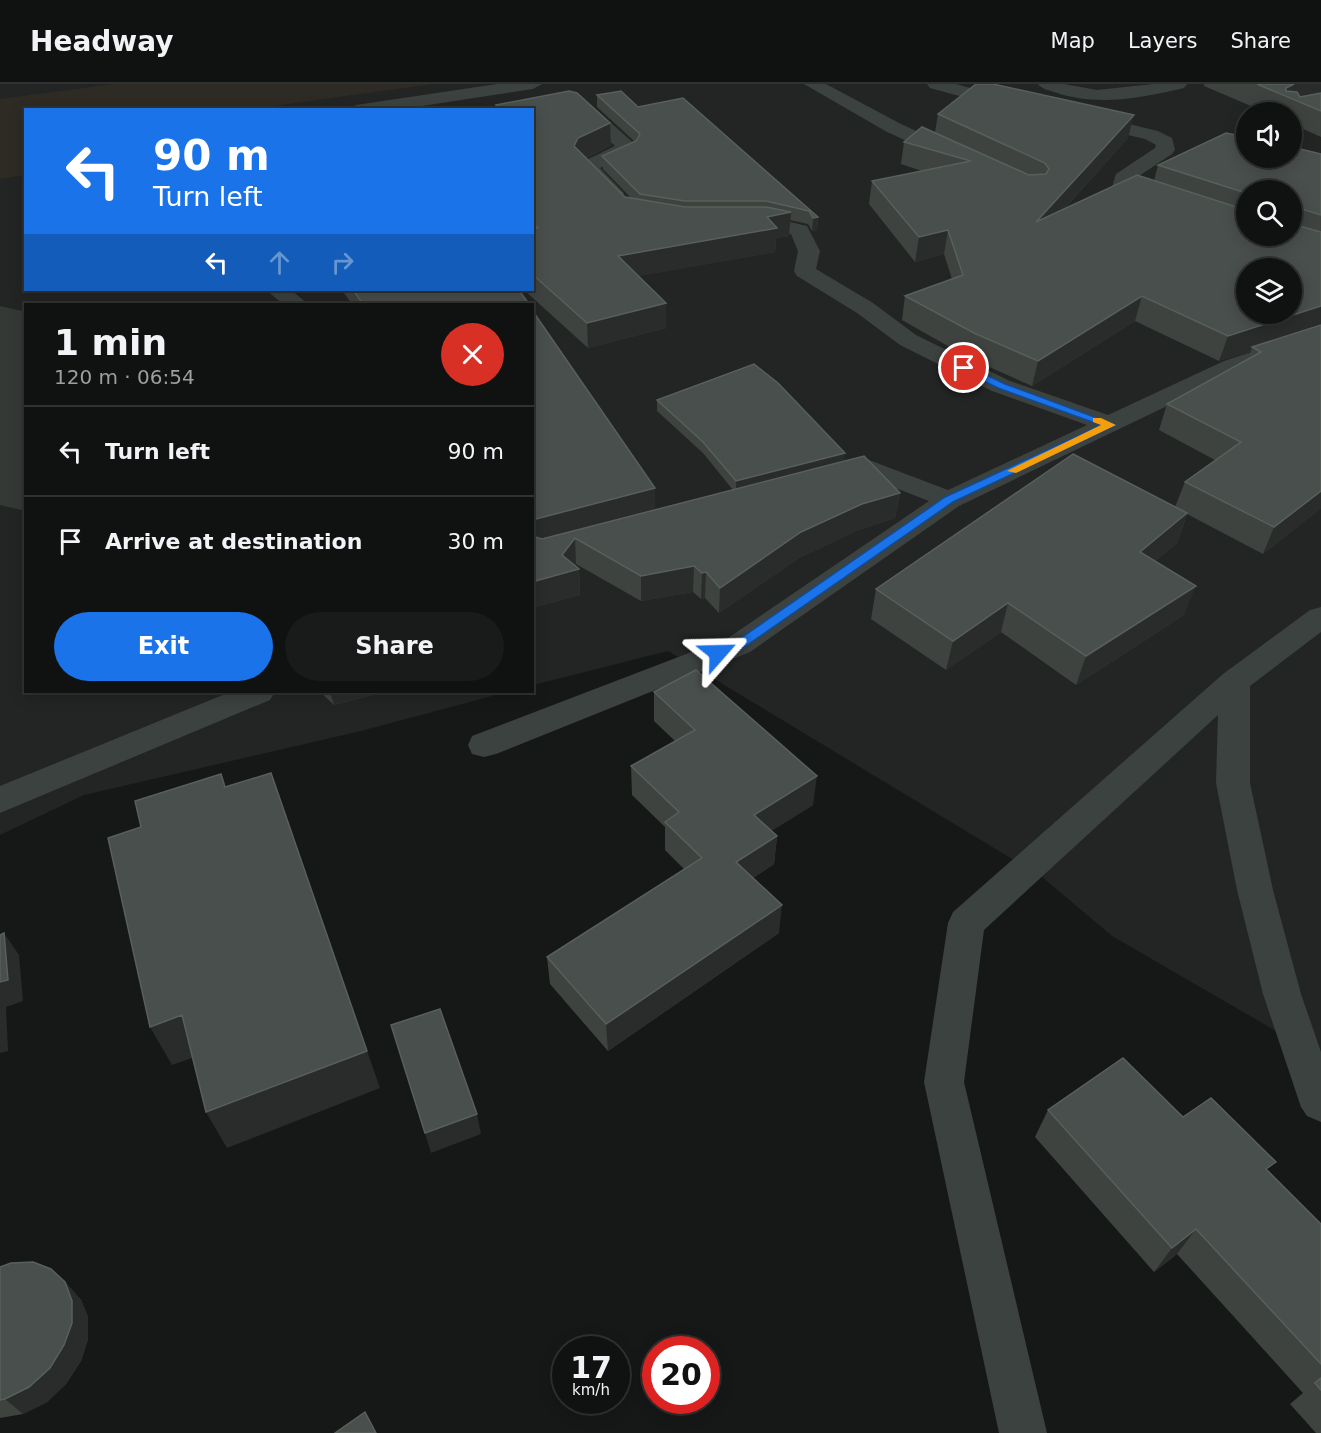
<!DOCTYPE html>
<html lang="en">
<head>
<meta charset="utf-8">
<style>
	body { margin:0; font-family:"DejaVu Sans",sans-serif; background:#191b1a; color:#f1f3f6; height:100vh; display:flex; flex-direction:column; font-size:22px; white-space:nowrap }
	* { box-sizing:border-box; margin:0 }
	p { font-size:20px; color:#9c9e9f }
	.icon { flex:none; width:33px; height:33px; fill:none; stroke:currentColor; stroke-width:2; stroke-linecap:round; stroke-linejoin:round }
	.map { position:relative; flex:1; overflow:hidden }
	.drawer { position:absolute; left:24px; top:219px; width:510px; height:390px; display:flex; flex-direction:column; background:#101211; border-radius:0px; box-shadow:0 3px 15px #0003,0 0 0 2px #303231 }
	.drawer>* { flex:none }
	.banner { position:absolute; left:24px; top:24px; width:510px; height:183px; border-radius:0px; box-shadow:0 3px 15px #0003,0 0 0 2px #303231; background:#1a73e8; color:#fff; overflow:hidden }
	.fabs { position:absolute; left:1236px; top:18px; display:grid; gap:12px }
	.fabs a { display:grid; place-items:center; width:66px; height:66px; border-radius:50%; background:#101211; box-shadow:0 3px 15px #0003,0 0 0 2px #303231; font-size:30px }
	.speed { position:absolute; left:552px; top:1252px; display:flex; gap:12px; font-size:30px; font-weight:700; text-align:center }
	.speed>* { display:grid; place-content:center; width:78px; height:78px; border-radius:50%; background:#101211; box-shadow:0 3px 15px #0003,0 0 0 2px #303231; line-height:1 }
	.speed small { font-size:15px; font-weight:400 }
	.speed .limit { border:9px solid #d22; background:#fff; color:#111 }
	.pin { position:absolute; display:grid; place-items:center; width:51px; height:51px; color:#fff; margin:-26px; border:3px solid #fff; border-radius:50%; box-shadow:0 2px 6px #0007 }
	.me { position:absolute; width:66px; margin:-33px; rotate:65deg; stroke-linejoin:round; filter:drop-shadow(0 0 4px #0008) }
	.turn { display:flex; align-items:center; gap:21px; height:126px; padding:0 30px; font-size:27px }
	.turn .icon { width:78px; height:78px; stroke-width:2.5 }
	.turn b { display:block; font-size:42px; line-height:51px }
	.lanes { display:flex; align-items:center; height:57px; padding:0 30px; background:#0003; justify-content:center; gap:30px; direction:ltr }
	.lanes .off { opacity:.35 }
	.round { display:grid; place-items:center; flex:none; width:63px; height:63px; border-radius:32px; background:#191b1a }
	.headline { display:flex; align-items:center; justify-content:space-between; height:102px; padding:0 30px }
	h1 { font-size:36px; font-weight:600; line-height:45px }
	.action { display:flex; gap:12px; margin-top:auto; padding:12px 30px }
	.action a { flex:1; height:69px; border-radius:36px; background:#1a73e8; color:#fff; font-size:24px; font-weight:600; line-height:69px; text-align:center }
	.action a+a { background:#191b1a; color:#f1f3f6 }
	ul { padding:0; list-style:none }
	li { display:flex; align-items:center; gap:18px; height:90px; padding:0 30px; border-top:2px solid #303231 }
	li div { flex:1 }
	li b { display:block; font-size:22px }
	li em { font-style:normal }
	header { display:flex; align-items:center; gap:36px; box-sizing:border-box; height:84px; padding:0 30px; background:#101211; border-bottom:2px solid #303231 }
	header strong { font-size:28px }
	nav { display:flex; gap:33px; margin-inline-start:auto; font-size:21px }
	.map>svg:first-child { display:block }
	.built { fill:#222524; fill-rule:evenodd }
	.green { fill:#2d2b24 }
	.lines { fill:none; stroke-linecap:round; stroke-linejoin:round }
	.taxiway { fill:#343936; fill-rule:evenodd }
	.minor { fill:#3c423f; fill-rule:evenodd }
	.wall { fill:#3e4340; fill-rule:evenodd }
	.shaded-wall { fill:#292c2b }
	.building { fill:#494f4c; stroke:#58605b; stroke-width:1.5; fill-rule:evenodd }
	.route { fill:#1a73e8; stroke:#114b97; stroke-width:1.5 }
	.slow { fill:#f59e0b }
</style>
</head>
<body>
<header>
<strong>Headway</strong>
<nav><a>Map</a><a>Layers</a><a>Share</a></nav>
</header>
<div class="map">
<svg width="1321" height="1349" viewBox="0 0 1321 1349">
	<rect width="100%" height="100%" fill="#161817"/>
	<!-- built -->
	<path class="built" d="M0,0H1321V973L1112,852L1042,793L668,567L533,601L532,220H26V608H507L361,647L84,711L0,751ZM26,26H532V206H26ZM1246,28H1292V74H1246ZM1246,106H1292V152H1246ZM1246,184H1292V230H1246Z"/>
	<!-- green -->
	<path class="green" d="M114,0H433L273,22L275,25L26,26L25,91L0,95V15Z"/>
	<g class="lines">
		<!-- taxiway -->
		<path class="taxiway" d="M0,222L26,228V427L0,421Z"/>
		<!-- minor -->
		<path class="minor" d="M497,0H542L533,5L396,26H347L356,21Z
			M804,0H826L901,40L960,67L963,71L960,75H946L887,48Z
			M927,0H956L1013,16L1016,20L1007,25L930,4Z
			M1038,0H1064L1097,6L1153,0H1187L1184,4C1141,14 1098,23 1054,8C1048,6 1042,5 1038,0Z
			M577,18L591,21L638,63L635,67L600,84L624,109L621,113H607L577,83L580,79L615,62L579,29L571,27L568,23Z
			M1087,30L1158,47L1172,54L1175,66L1172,70L1133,96L1132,100L1246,137V150L1115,107L1112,103L1116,90L1155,64L1156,61L1145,55L1080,40L1078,36L1080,32Z
			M746,132H765L807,142L820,167L816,185L873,219L916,251L1010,297L1108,331L1224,277L1321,245V260L1240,287L959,422L750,568L496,670L484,673L472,670L468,661L472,652L728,554L929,417L867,393L835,401L826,399L822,393L826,387L869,376L948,406L1087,341L992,307L900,261L857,229L797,192L794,187L798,167L791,150L739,142L736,138L739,134Z
			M266,206H291L308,220H283Z
			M1321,523V548L1250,602V699L1273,806L1301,910L1321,968V1038L1307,1032L1301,1023L1263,910L1237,806L1216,699L1218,631L984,846L964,998L1047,1349H999L924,998L948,839L953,828L1223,590L1310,526Z
			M230,608H275L270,616L0,729V702Z"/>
	</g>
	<!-- wall -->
	<path class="wall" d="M1204,0H1321V53L1292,40V28H1265L1204,2Z
		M569,7L577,9L610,39L611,61L586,74L625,113L631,114L603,85L602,72L634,57L597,23V11L621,7L638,23L683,14L818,133L817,146L812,147L808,140L790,136L789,152L776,154L775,168L638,192L666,219V244L588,264L524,206H532V26H497L496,21Z
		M938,30L1128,54L1064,125L1154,97L1158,81L1321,70V424L1263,470L1187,430L1177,459L1155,477L1184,531L1076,601L1001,548L946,586L871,535L876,505L1175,423L1185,398L1215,376L1159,346L1167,320L1247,275L1251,267L1219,277L1135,237L1032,302L969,274L902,236L905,212L952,195L944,170L915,178L869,120L872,97L922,87L901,80L904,58L935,48ZM1246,106H1292V152H1246Z
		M344,206H519L529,220H352L344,209Z
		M532,226L655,426L733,406L703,369L657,327V316L844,377L900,409L895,434L858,446L799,474L719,529L705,514L701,515L693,508L641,517L576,480L575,482L579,485L580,511L532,524Z
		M320,608H380V609L334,621Z
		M654,608L813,721L771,747L777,752L774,780L753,794L779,849L608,967L550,900L547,873L685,786L665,766V743L632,711L631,682L675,657L654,637Z
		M1048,1026L1183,1033L1268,1087L1321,1140V1349H1316L1290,1320L1303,1309L1177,1170L1154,1188L1035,1053Z
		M0,1183L65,1198L81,1216L88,1233V1255L81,1277L66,1300L47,1318L23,1330L0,1334Z"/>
	<!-- shaded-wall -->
	<path class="shaded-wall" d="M1294,0H1321V17L1284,11L1286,4Z
		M1134,31L1128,54L1030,162L1036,138Z
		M610,39L611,61L579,77L574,62L578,54Z
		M791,128L789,152L776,154L775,168L618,196V172L767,133Z
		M818,133L817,146L812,147L813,134Z
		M948,146L944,170L915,178L919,153Z
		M1142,212L1135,237L1032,302L1038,277Z
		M666,219V244L588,264L587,239Z
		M1321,222V244L1252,263L1251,267L1219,277L1228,252Z
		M845,369L844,380L736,409V397Z
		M655,404V430L533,462L532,474V436Z
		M1321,407V424L1263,470L1274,443Z
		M900,409L895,434L858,446L799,474L719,529L720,504L801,448L862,420Z
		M1187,429L1177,459L1130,497L1140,468Z
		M575,454L576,480L571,487L579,485L580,511L532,524V498L562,471Z
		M694,482L693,508L641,517V492Z
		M706,488L705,514L701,515L702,489Z
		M1196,502L1184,531L1076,601L1086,572Z
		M1008,519L1001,548L946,586L953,557Z
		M330,608H380V609L334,621Z
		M817,692L813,721L752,759L754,731Z
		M777,752L774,780L734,806L736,778Z
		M782,821L779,849L608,967L606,940Z
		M4,849L19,871L23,917L6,923L8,967L0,969V898Z
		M182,931L203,970L172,981L150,943Z
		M367,967L380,1004L227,1064L206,1028Z
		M477,1030L481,1050L431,1069L425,1049Z
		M1196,1145L1177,1170L1154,1188L1172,1164Z
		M65,1198L81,1216L88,1233V1255L81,1277L66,1300L47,1318L23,1330L5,1315Z"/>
	<!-- building -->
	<path class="building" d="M976,0H993L1134,31L1036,138L1137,91L1246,126V152H1292V140L1321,148V222L1228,252L1142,212L1038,277L974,249L905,212L963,191L948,146L919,153L872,97L971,77L904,58L922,43L1029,91L1046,90L1049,85L1045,79L938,30ZM1246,184H1292V230H1246Z
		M1257,0H1294L1286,4V7L1297,8L1300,13L1321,9V27Z
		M569,7L577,9L610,39L578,54L574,62L625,113L685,123H766L791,128L767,133L777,144L618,172L666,219L587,239L532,190V145L538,144L532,138V26H501L496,21Z
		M621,7L638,23L683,14L818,133L813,134L809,127L766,117H685L640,110L602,72L636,57L640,50L597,11Z
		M1226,49L1246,53V74H1292V63L1321,70V131L1302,125H1292V106H1246V109L1158,81Z
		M353,206H519L529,220H363Z
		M532,226L655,404L532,436Z
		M1321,241V407L1274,443L1185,398L1241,358L1167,320L1261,268L1252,263Z
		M754,280L778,299L845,369L736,397L703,358L657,316Z
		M1073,370L1187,429L1140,468L1196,502L1086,572L1008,519L953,557L876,505Z
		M864,372L900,409L862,420L801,448L720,504L706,488L702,489L694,482L641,492L575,454L562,471L579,485L532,498V452L542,455Z
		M696,586L817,692L754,731L777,752L736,778L782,821L606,940L547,873L702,774L665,738L679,728L631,682L695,646L654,608Z
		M271,689L367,967L206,1028L182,931L150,943L108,754L141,743L135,717L221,690L225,703Z
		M4,849L8,896L0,898V851Z
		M440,925L477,1030L425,1049L391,941Z
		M1123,974L1183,1033L1211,1014L1276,1078L1266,1085L1321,1140V1280L1196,1145L1172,1164L1048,1026Z
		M33,1178L51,1185L65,1198L72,1217V1239L64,1261L50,1284L29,1303L5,1315L0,1316V1183L11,1179Z
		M1321,1294V1306L1315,1299Z
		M365,1328L376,1349H335Z"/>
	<!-- route -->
	<path class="route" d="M961,282H968L1005,300L1116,341L953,418L743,564L718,574L713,572V566L735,558L945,413L1101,341L998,304L961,286Z"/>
	<!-- slow -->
	<path class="slow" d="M1093,334H1101L1116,341L1016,389L1007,387L1101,341L1093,338Z"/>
</svg>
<div class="fabs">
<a><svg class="icon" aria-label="sound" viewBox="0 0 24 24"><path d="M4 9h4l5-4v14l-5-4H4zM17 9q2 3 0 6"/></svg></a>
<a><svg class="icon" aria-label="search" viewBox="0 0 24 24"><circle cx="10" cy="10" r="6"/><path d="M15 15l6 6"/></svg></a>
<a><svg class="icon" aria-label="layers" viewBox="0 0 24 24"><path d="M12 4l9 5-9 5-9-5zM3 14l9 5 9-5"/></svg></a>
</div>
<div class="speed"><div>17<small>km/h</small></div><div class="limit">20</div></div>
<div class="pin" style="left:964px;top:284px;background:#d93025"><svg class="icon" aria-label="arrive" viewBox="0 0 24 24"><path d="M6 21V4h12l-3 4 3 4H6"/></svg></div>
<svg class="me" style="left:718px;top:569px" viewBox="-20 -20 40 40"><path d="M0-17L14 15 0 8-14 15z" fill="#1a73e8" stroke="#fff" stroke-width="4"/></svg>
<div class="banner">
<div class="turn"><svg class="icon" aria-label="left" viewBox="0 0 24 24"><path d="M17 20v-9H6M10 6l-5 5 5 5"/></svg><div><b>90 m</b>Turn left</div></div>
<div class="lanes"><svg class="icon" aria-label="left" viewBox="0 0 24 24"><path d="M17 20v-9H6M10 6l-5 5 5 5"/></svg><svg class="icon off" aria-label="ahead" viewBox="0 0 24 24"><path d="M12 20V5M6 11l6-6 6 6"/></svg><svg class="icon off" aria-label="right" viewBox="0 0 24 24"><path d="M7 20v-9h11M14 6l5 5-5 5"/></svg></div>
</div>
<section class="drawer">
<div class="headline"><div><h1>1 min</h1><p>120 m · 06:54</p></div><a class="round" style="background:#d93025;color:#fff"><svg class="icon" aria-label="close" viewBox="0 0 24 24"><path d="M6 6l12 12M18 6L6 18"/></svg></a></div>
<ul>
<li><svg class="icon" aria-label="left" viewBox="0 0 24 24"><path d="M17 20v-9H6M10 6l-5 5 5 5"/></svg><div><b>Turn left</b></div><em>90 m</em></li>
<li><svg class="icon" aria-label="arrive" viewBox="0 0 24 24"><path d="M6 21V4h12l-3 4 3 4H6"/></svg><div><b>Arrive at destination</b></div><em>30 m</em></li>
</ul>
<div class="action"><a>Exit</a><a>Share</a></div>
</section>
</div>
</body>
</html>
